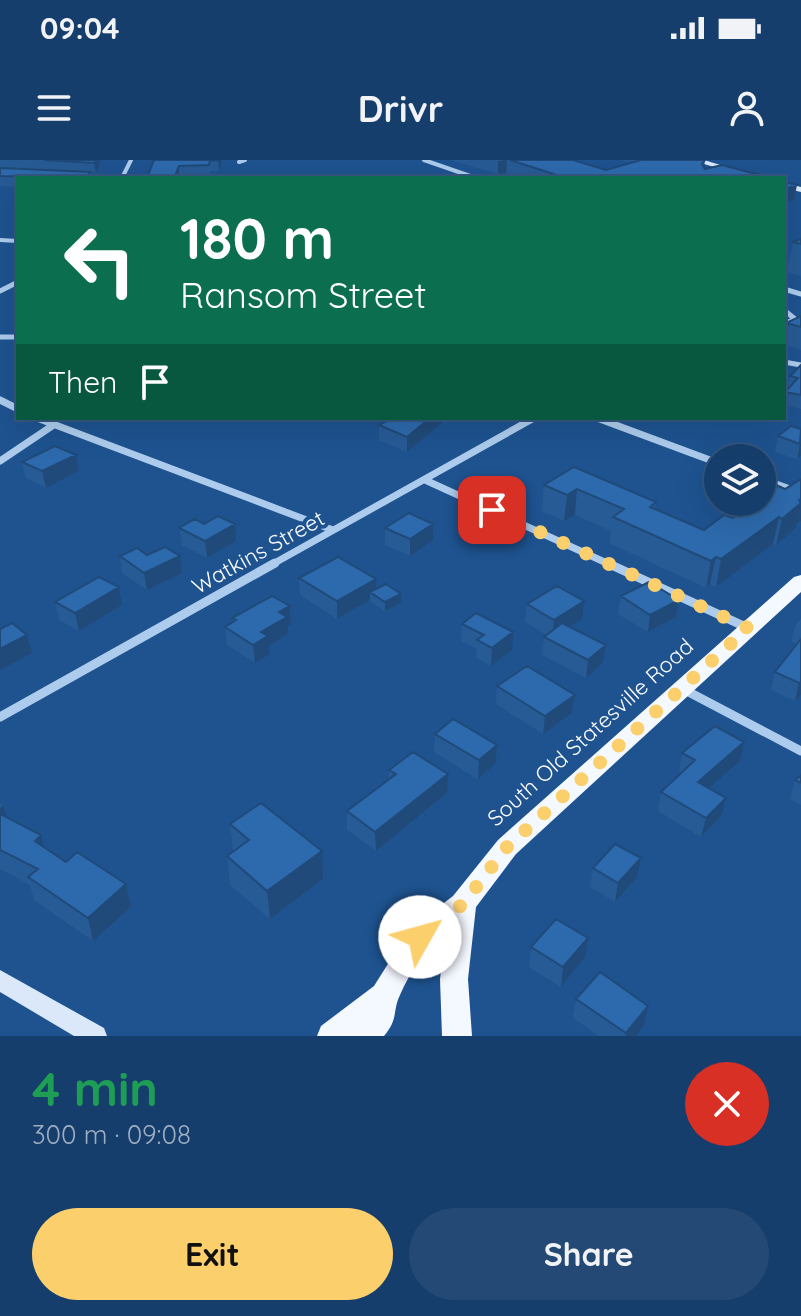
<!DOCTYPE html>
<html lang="en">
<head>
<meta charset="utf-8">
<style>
	body { margin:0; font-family:Quicksand,sans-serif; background:#234974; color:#f1f3f6; height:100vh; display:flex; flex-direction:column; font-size:30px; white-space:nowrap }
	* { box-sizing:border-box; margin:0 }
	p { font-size:26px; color:#9eaec2 }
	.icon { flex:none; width:44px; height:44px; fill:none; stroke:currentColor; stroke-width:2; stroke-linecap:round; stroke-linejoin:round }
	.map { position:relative; height:876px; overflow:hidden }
	.details { display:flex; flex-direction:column; background:#163e6c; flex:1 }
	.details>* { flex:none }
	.top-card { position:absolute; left:16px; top:16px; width:770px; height:244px; border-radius:0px; box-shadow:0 8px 32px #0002,0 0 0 2px #35577f; background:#0b6e4f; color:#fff; overflow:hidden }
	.fabs { position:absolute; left:704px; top:284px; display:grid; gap:16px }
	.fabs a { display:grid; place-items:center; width:72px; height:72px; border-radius:50%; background:#163e6c; box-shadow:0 8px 32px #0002,0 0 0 2px #35577f; font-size:40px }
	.pin { position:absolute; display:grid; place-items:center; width:68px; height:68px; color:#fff; margin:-34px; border-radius:16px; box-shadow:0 4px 12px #0006 }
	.me { position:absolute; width:88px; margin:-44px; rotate:52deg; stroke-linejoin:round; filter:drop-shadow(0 0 6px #0008) }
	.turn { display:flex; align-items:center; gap:28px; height:168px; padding:0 32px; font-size:36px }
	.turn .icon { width:104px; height:104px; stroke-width:2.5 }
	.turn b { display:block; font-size:56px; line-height:68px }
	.then { display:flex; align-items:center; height:76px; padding:0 32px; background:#0003; gap:16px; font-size:30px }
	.round { display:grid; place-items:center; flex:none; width:84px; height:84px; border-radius:42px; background:#234974 }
	.headline { display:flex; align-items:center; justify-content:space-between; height:136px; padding:0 32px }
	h1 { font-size:48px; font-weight:700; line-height:60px; color:#1e9e55 }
	.action { display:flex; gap:16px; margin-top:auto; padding:16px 32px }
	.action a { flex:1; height:92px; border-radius:48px; background:#fccf6d; color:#111; font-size:32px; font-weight:700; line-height:92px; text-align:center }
	.action a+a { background:#234974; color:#f1f3f6 }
	.status { display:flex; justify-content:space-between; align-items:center; height:56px; padding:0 40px; background:#163e6c; direction:ltr }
	.status svg { height:22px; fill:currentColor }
	header { display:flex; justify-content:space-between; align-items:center; height:104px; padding:0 32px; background:#163e6c; font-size:36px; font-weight:700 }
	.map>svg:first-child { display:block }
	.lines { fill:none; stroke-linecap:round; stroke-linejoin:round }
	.minor-far3 { stroke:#adcced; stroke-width:4 }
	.minor-far2 { stroke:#adcced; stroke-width:5 }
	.minor-far1 { stroke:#adcced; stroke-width:7 }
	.minor { stroke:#adcced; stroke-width:9 }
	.secondary { fill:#dae8fa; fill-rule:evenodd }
	.primary { fill:#f4f8ff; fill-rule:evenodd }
	.wall { fill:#275b95 }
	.shaded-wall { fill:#204a79 }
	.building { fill:#2d6aad; stroke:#204a79; stroke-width:2 }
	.route { stroke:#fccf6d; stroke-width:14; stroke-dasharray:0 25.2 }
	.labels { text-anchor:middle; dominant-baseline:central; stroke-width:8; stroke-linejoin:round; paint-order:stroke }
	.street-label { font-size:22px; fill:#fff; stroke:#1e5390 }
</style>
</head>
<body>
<div class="status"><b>09:04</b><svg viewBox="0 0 49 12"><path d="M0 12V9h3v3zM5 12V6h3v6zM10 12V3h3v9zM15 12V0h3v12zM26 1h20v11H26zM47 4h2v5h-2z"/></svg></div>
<header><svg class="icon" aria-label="menu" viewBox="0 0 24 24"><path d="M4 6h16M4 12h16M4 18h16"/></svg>Drivr<svg class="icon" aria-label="person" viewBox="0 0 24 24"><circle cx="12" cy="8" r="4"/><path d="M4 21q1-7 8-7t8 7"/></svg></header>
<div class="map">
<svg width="801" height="876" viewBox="0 0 801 876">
	<rect width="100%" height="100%" fill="#1e5390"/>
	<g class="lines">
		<!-- minor-far3 -->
		<path class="minor-far3" d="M424,0L476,18
			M239,2L245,0
			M81,16L110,18
			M122,18L131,0
			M0,80L18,81"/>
		<!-- minor-far2 -->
		<path class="minor-far2" d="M784,129L801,134
			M0,131L18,122
			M784,150L795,159L784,164
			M0,177H18
			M784,202L801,205"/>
		<!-- minor-far1 -->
		<path class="minor-far1" d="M0,240L18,249
			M37,258L333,370
			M597,258L718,303
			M0,301L52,266
			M762,319L801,333
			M425,320L611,405
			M271,405L534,258"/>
		<!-- minor -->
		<path class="minor" d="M607,403L748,468
			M683,529L801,591
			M0,557L275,403"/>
		<!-- secondary -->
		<path class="secondary" d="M691,0H704L763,18H750Z
			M784,23L801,27V32L784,28Z
			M0,810L104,868L107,876H74L0,832Z"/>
		<!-- primary -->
		<path class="primary" d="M801,415V432L516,694L476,747L468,819L472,876H442L440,819L446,773C426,788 410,812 400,835C392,852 399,858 384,876H317L321,866L374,826L410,769L453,736L498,680L794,417Z"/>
	</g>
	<!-- wall -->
	<path class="wall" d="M0,0H100V4L96,12L0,7Z
		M154,0H222L219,11H211L210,15L180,16L179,18H147Z
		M450,0H573L606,10L631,3L621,0H705L704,7L705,9L771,18H522L506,13L498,14Z
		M0,8L90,12L91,18H18V27L0,26Z
		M801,79V116L787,112L793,82Z
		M801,156V190L784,184V174L786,163Z
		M801,205V249L784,245V237L790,216Z
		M392,258H448L407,292L379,280V265Z
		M801,269V296L797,299L775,292L778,276Z
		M22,302L79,311L46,328L26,318Z
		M574,307L656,342L655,349L704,370L733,358L785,329L800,319L801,315V361L797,363L796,368L776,385L773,384L716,427L710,424L706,428L609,383L611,371L575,355L564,361L542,351L544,325Z
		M433,364V380L410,396L385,385V368Z
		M179,368L236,381L207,398L182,385Z
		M147,395L180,396L182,413L147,430L122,413L120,396Z
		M299,418L376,419V429L401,443L385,451L370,441V440L337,459L300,435Z
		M119,427L122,445L79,471L59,460L55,442Z
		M621,436L679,440L676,457L648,472L618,454Z
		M527,444L582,459L569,467L606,485L603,503L586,518L542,495L544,477L547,475L525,462Z
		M290,446L291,464L288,466V474L269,486L270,494L255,503L227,485L225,467L233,462L232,458Z
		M801,459V535L795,541L771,530L775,512L797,484L791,481L796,464Z
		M462,464L512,490L491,506L476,498L477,489L461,481Z
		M497,526L575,535L572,553L543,574L496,544Z
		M435,574L497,585L496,603L478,619L434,592Z
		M682,593L740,601L709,628L726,638L721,657L701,677L658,651L661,632L681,613L679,612Z
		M389,610L447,633L376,691L347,670V651L389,619Z
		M801,615V645L790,639L795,620Z
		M0,643L3,645L7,658L41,675L45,688L66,702L126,724L131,747L93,781L34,740L30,725L0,709Z
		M230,664L323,719L270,759L230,725L227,696L233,691Z
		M593,708L637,717L615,742L590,727Z
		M531,787L585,797L561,827L529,807Z
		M576,839L644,865L636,876H599L573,858Z"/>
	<!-- shaded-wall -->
	<path class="shaded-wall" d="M96,0H100V4L96,12L94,3Z
		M218,0H222L219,11L218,1Z
		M507,0L506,13L498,14V1Z
		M179,6V18H174Z
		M797,25L794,40L784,43V29Z
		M430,258H448L407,292V277Z
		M801,283V296L797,299L800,284Z
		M76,295L79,311L46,328L42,311Z
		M577,329L575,355L564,361L567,335Z
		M801,339V361L797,363L796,368L776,385L782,359Z
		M779,357L773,384L716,427L721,399Z
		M235,364L236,381L207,398L205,381Z
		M433,364V380L410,396V379Z
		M180,396L182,413L147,430L144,413Z
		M716,397L710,424L706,428L711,401Z
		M376,419V436L370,432V440L337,459V441Z
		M119,427L122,445L79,471L75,453Z
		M401,434V443L385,451V442Z
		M679,440L676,457L648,472L650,455Z
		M584,441L582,459L552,478L554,460Z
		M290,446L291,464L288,466V474L269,486L270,494L255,503L253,485L261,472L279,452Z
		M513,472L512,490L491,506L492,488Z
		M27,475L32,493L0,510V489Z
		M606,485L603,503L586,518L588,500Z
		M801,522V535L795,541L799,523Z
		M575,535L572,553L543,574L545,556Z
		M744,582L740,601L694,641L698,622Z
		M497,585L496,603L478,619L479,600Z
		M448,614L447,633L376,691L375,672Z
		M726,638L721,657L701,677L706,658Z
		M3,645L10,667L0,668V648Z
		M41,675L47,697L35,681Z
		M322,691L323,719L270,759L267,731Z
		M641,698L637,717L615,742L618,723Z
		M126,724L131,747L93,781L88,758Z
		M588,778L585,797L561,827L563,807Z
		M648,846L644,865L636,876H626V873Z"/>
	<!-- building -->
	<path class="building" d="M44,0H96L94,3Z
		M154,0H218L210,1L209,5L179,6L174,18H147Z
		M510,0H573L606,10L641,0H705L702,4L705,9L722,5L771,18H566Z
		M0,8L90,12L87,18L0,16Z
		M784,22L797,25L784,29Z
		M801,79V84L793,82Z
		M801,156V167L786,163Z
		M801,205V235L785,232L798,218L790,216Z
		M392,258H430L407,277L379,265Z
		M791,266L801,269L800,284L778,276Z
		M55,286L76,295L42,311L22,302Z
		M574,307L656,342L650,347L704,370L724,355L733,358L754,342H762V336L776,325L785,329L801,319V339L799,340L801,343L782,359L779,357L721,399L716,397L711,401L613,357L624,349L577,329L567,335L544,325Z
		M409,353L433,364L410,379L385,368Z
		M218,356L235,364L205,381L179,368L195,359L204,364Z
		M165,387L180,396L144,413L120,396L137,388L147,395Z
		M338,397L376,419L337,441L299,418Z
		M99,417L119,427L75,453L55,442Z
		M649,422L679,440L650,455L621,436Z
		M386,424L401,434L385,442L370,432Z
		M557,426L584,441L554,460L527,444Z
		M272,436L290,446L279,452L287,457L261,472L268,476L253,485L225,467L236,460L232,458Z
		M476,453L513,472L492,488L477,480L484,475L462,464Z
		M12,463L27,475L0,489V469Z
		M562,463L606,485L588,500L544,477Z
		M801,479V522L799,523L775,512Z
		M527,506L575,535L545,556L497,526Z
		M453,559L497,585L479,600L435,574Z
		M715,566L744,582L698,622L726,638L706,658L661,632L695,600L682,593Z
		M413,592L448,614L375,672L347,651L396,614L389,610Z
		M801,615V623L795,620Z
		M261,643L322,691L267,731L227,696L249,680L230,664Z
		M0,654L41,675L35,681L66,702L77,692L126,724L88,758L28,717L38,709L0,690Z
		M615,684L641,698L618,723L593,708Z
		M556,759L588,778L563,807L531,787Z
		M600,812L648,846L626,873L576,839Z"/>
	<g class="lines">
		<!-- route -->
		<path class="route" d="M420,777L463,744L507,687L748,468L492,350"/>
	</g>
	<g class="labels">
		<!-- street labels -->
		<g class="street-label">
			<text transform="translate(258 392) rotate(-29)">Watkins Street</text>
			<text transform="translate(590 572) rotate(-42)">South Old Statesville Road</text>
		</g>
	</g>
</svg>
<div class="fabs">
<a><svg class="icon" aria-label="layers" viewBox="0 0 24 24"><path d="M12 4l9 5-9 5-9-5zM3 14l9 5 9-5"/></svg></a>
</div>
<div class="pin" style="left:492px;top:350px;background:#d93025"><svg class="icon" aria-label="arrive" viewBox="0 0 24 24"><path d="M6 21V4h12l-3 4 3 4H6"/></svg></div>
<svg class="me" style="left:420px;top:777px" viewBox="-20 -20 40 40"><circle r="19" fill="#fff"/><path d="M0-13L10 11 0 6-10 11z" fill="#fccf6d"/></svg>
<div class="top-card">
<div class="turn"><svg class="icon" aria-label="left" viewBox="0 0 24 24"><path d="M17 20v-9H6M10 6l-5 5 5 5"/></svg><div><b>180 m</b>Ransom Street</div></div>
<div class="then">Then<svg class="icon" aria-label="arrive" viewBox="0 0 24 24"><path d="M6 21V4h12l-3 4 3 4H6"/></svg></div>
</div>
</div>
<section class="details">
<div class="headline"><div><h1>4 min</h1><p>300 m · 09:08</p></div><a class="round" style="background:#d93025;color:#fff"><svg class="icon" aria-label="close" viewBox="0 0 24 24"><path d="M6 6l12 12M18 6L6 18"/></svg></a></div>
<div class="action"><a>Exit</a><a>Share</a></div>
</section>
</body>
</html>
